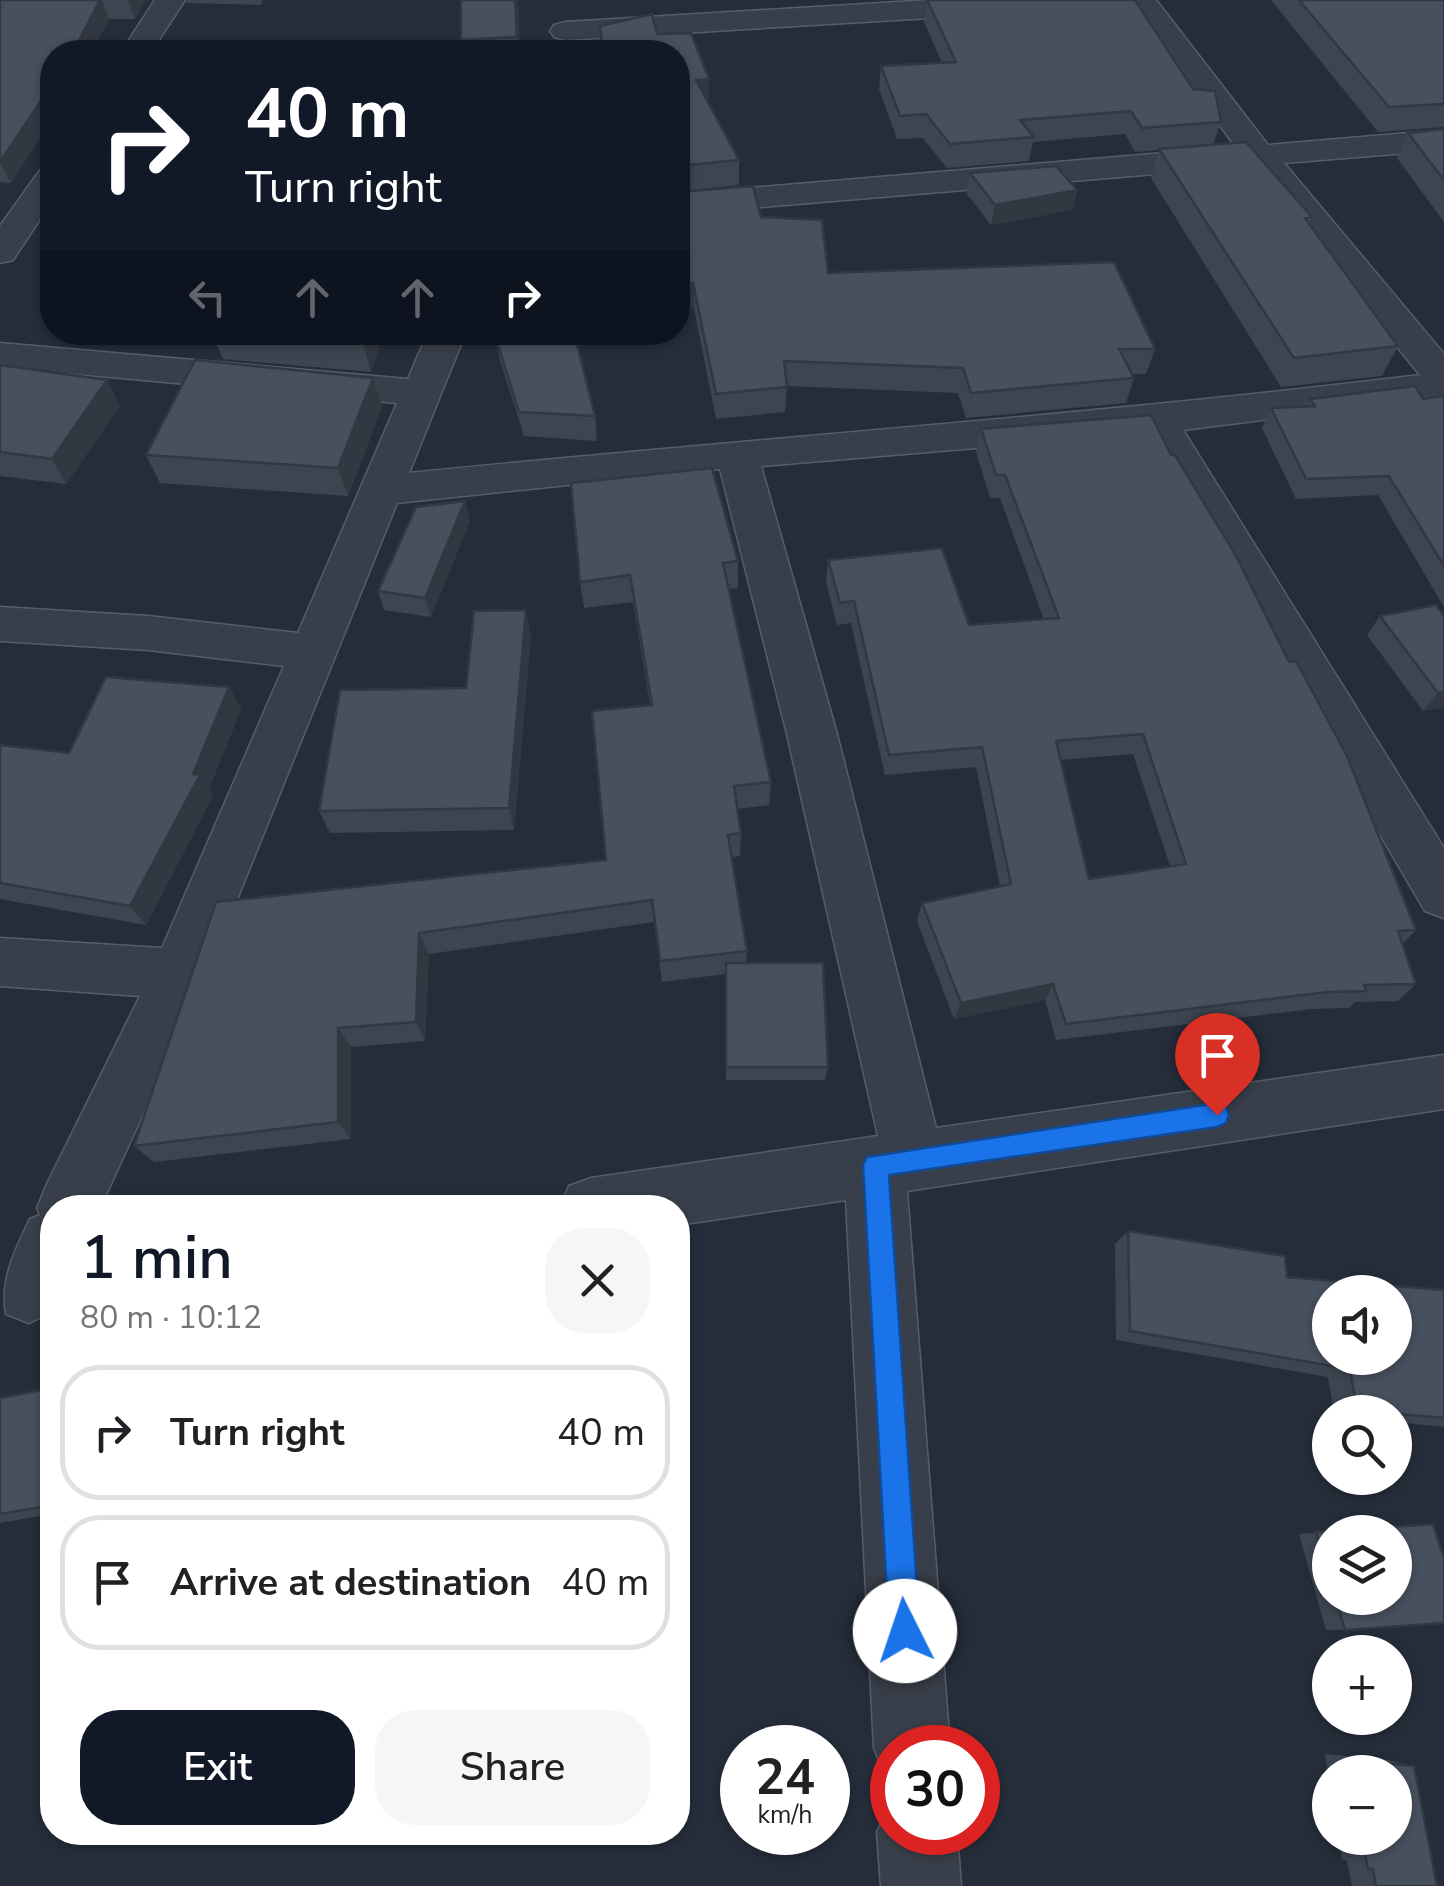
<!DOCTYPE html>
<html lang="en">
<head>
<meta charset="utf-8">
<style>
	body { margin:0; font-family:"Nunito Sans",sans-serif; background:#f6f6f6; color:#202124; height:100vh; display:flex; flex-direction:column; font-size:38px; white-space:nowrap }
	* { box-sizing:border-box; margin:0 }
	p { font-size:32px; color:#757577 }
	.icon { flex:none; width:55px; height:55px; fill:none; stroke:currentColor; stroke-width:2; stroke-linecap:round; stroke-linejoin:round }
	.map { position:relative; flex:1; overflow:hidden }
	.panel { position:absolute; left:40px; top:1195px; width:650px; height:650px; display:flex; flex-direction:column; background:#fff; border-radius:40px; box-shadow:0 2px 8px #0004 }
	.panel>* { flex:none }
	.top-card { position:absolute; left:40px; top:40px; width:650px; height:305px; border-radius:40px; box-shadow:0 2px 8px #0004; background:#111827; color:#fff; overflow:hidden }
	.fabs { position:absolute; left:1312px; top:1275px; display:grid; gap:20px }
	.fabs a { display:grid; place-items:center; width:100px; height:100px; border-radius:50%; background:#fff; box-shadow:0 2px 8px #0004; font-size:50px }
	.speed { position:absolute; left:720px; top:1725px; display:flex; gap:20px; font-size:50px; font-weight:700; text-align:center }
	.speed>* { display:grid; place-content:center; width:130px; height:130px; border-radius:50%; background:#fff; box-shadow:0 2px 8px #0004; line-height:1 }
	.speed small { font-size:25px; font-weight:400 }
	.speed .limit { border:15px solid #d22; background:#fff; color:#111 }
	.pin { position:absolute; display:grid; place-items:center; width:85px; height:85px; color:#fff; margin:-102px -42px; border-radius:50% 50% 50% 0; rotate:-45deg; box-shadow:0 0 10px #0007 }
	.pin .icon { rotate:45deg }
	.me { position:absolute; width:110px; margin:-55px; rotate:356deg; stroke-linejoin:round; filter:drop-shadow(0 0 8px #0008) }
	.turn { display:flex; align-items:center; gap:35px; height:210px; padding:0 40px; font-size:45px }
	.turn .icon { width:130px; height:130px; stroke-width:2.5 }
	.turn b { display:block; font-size:70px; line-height:85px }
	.lanes { display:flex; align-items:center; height:95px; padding:0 40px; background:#0003; justify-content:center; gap:50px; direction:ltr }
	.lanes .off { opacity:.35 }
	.round { display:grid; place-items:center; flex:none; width:105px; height:105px; border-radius:40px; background:#f6f6f6 }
	.overview { display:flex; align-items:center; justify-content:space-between; height:170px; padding:0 40px }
	h1 { font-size:60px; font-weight:600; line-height:75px; color:#111827 }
	.button { display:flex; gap:20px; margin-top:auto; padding:20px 40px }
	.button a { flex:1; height:115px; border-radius:40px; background:#111827; color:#fff; font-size:40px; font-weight:600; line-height:115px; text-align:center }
	.button a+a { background:#f6f6f6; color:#202124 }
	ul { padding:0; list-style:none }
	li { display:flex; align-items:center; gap:30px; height:135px; margin:0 20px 15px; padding:0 20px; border:5px solid #e0e0e0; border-radius:40px }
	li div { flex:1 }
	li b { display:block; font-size:38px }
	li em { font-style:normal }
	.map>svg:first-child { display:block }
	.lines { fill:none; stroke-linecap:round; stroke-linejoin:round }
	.minor-casing { stroke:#575d68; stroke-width:3 }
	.minor { fill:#393f4a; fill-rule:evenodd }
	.wall { fill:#3d4551; fill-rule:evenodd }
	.shaded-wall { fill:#323842 }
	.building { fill:#47505e; stroke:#323842; stroke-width:2.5; fill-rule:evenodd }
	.route { fill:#1a73e8; stroke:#114b97; stroke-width:2.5 }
</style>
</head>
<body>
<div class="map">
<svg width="1444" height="1886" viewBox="0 0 1444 1886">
	<rect width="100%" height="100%" fill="#252d3a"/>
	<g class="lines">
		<defs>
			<path id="minor" d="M155,0H185L151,52H121Z
				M931,0H1093L1088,6L1078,9L565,40L554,37L550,31L554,25L565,22Z
				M1126,0H1156L1268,145L1444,130V150L1284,163L1444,354V397L1183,430L1444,848V918L1425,911L1145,434L761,466L837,734L936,1128L1444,1055V1109L907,1191L950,1748H892V1778L885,1775L874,1748L846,1200L678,1225V1208H560L569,1186L591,1178L878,1136L787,734L720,469L397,503L207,974L100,1208H52V1312L29,1323L6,1314C0,1280 15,1250 30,1219L40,1215L37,1208L46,1186L140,996L0,986V938L162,948L284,666L148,650L0,641V607L148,616L298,633L397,403L0,367V343L408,379L428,332H466L409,473C746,439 1084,416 1420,375L1250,166L678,214V194L1236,147Z
				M52,167V201L13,260L0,263V226L40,170Z
				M892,1803V1832H957L961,1886H881L877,1832Z"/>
		</defs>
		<!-- minor casing -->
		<use href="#minor" class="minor-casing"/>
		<!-- minor -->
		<use href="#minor" class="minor"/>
	</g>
	<!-- wall -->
	<path class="wall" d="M0,0H148L144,2L135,19H109L92,52H52V119L11,183L0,182Z
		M186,0H263L261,5L187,3Z
		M461,0H518L520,52H463L461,40Z
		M927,0L1193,89L1221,122L1213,145L1312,217L1309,224L1398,346L1382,376L1281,387L1151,178L1159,150L1135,152L1125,134L1033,142L1029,161L947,168L923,138L897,139L879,89L881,66L942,63L924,22Z
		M1271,0H1444V127L1378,132Z
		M652,14L657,34L691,33L709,79V103L739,160V185L678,191V52H602L600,26Z
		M1444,129V222L1397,158L1408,133Z
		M970,173L1077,190L1072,210L991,225L967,194Z
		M678,192L761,217L828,273L1155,349L1146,374H1132L1134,378L1126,403L966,418L958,393L787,386L785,412L716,419L694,308L678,311Z
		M212,332H384L371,372L223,359Z
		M495,335L595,416L597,441L524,436L500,360Z
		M0,365L120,406L66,484L0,476Z
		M373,378L382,407L348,496L160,483L146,455Z
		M1444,396V607L1378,495L1296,499L1262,428L1271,408L1307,406L1310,399H1423Z
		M981,429L1416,930L1402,944L1416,984L1398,1001L1355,1002L1349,1008L1312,1009L1056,1040L1045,1000L954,1019L917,921L922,903L1000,886L976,767L885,775L851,623L837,625L826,582L828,560L969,625L1044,620L1000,498H990L976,452ZM1133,754L1170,866L1089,879L1060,760Z
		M465,501L470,521L431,617L384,610L378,591Z
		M738,561V588L728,589L771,782L769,805L737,809L741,833L740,856L732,857L747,951L746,963L828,1067L825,1080H726V974L662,982L654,922L429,954L425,1041L351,1047V1139L154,1162L134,1146L216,902L606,860L650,705L633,602L584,608L580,582Z
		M1380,616H1444V707L1423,711L1367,635Z
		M531,635L514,830L330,833L319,811Z
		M229,687L241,709L209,789L213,796L146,925L0,899V745L69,753Z
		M1128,1231L1287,1277L1444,1290V1427L1395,1422V1412H1334L1328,1377L1116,1340L1115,1244Z
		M52,1388V1514L0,1523V1398Z
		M1433,1524L1444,1558V1623L1345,1630H1326L1299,1534ZM1330,1532H1395V1598H1330Z
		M1325,1754L1388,1760L1414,1766L1437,1886H1352L1347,1861L1342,1859L1338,1838H1395V1772H1330V1784Z"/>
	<!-- shaded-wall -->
	<path class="shaded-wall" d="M100,0H102L109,19L92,52H73Z
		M128,0H148L144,2L135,19Z
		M515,0H518L520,52L517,37Z
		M709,79V103L696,80Z
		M52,84V119L11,183L0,162Z
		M1077,190L1072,210L991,225L995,205Z
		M693,283L694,308L678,311V285Z
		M366,332H384L371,372L363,343Z
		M373,378L382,407L348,496L338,468Z
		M107,380L120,406L66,484L52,459Z
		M465,501L470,521L431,617L425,598Z
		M526,610L531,635L514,830L509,808Z
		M229,687L241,709L209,789L213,796L146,925L130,906Z
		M1444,692V707L1423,711L1438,693Z
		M419,933L429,954L425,1041L416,1022Z
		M1053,984L1045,1000L954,1019L961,1003Z
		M338,1028L351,1047V1139L338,1122Z"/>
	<!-- building -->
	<path class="building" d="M0,0H100L73,52H52V84L0,162Z
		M461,0H515L517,37L461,40Z
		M927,0H1135L1193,89L1215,91L1221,122L1142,128L1131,111L1020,120L1034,137L950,144L926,114L900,116L881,66L956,62Z
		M1299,0H1444V104L1389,107Z
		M652,14L657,34L691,33L709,79L696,80L739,160L678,166V52H603L600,26Z
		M1444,129V180L1408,133Z
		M1246,142L1312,217L1305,218L1398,346L1294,358L1159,149Z
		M1056,166L1077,190L995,205L970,173Z
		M753,186L761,217L822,220L828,273L1114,262L1155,349H1119L1134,378L971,393L963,368L784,361L787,387L716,394L693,283L678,285V192Z
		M243,332H366L363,343Z
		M496,332H574L595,416L519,412L495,335Z
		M195,360L373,378L338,468L146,455Z
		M0,365L107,380L52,459L0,452Z
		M1415,386L1423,399L1444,396V566L1389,476L1306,479L1271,408L1315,406L1310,399Z
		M1151,415L1171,455H1175L1235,554L1289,662L1296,661L1347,756L1416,930L1398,931L1416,984L1364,985L1366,991L1328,992L1066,1024L1053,984L961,1003L922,903L1011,884L982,747L889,755L854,601L840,603L828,560L942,548L969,625L1059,618L1005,475H996L981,429ZM1143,734L1186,864L1089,879L1056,741Z
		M712,468L738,561L723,563L771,782L734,786L741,833L728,835L747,951L660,961L652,900L419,933L416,1022L338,1028V1122L134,1146L216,902L606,860L592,711L652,705L630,575L580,582L571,483Z
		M465,501L425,598L378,591L416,507Z
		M1436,605L1444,616V692L1438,693L1380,616Z
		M526,610L509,808L319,811L340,690L466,688L474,611Z
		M106,677L229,687L193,774L200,775L130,906L0,883V745L69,753Z
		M726,963H823L828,1067H726Z
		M1128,1231L1285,1256L1287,1277L1444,1290V1418L1357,1410L1350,1369L1130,1331ZM1330,1292H1395V1358H1330Z
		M52,1388V1505L0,1514V1398Z
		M1433,1524L1444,1558V1623L1345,1630L1335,1598H1395V1532H1330V1580L1316,1532Z
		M1350,1760L1414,1766L1437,1886H1376L1373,1869H1368L1362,1838H1395V1772H1352Z"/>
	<!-- route -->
	<path class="route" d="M1217,1103L1226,1107L1229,1115L1226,1123L1217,1127L889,1175L920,1631L916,1642L905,1646L894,1642L889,1631L863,1165L867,1157Z"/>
</svg>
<div class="fabs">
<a><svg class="icon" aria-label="sound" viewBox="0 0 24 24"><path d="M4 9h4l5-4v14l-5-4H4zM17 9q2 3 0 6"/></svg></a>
<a><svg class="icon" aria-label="search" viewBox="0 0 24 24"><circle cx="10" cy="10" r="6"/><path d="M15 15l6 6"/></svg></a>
<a><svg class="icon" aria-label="layers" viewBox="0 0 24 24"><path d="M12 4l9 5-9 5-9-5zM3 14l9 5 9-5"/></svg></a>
<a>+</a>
<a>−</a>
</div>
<div class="speed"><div>24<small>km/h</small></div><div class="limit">30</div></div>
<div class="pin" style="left:1217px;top:1115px;background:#d93025"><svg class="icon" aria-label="arrive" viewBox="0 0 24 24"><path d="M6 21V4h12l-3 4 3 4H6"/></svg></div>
<svg class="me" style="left:905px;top:1631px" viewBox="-20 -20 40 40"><circle r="19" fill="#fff"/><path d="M0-13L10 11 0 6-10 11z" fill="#1a73e8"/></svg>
<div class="top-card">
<div class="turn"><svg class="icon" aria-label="right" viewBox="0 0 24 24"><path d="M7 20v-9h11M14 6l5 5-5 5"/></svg><div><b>40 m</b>Turn right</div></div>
<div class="lanes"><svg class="icon off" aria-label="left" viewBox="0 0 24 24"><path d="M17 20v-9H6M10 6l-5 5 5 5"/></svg><svg class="icon off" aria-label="ahead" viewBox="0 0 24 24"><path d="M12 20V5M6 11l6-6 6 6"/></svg><svg class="icon off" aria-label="ahead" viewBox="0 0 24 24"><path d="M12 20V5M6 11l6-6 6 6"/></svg><svg class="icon" aria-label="right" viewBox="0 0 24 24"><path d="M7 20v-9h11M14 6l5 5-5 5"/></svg></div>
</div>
<section class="panel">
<div class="overview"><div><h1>1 min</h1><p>80 m · 10:12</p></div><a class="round"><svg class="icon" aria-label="close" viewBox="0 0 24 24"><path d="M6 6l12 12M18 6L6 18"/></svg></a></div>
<ul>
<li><svg class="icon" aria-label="right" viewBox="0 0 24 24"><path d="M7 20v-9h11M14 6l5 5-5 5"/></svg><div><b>Turn right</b></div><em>40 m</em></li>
<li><svg class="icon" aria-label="arrive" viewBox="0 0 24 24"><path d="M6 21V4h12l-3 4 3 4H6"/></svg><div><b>Arrive at destination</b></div><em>40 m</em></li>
</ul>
<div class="button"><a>Exit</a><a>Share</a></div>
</section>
</div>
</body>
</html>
